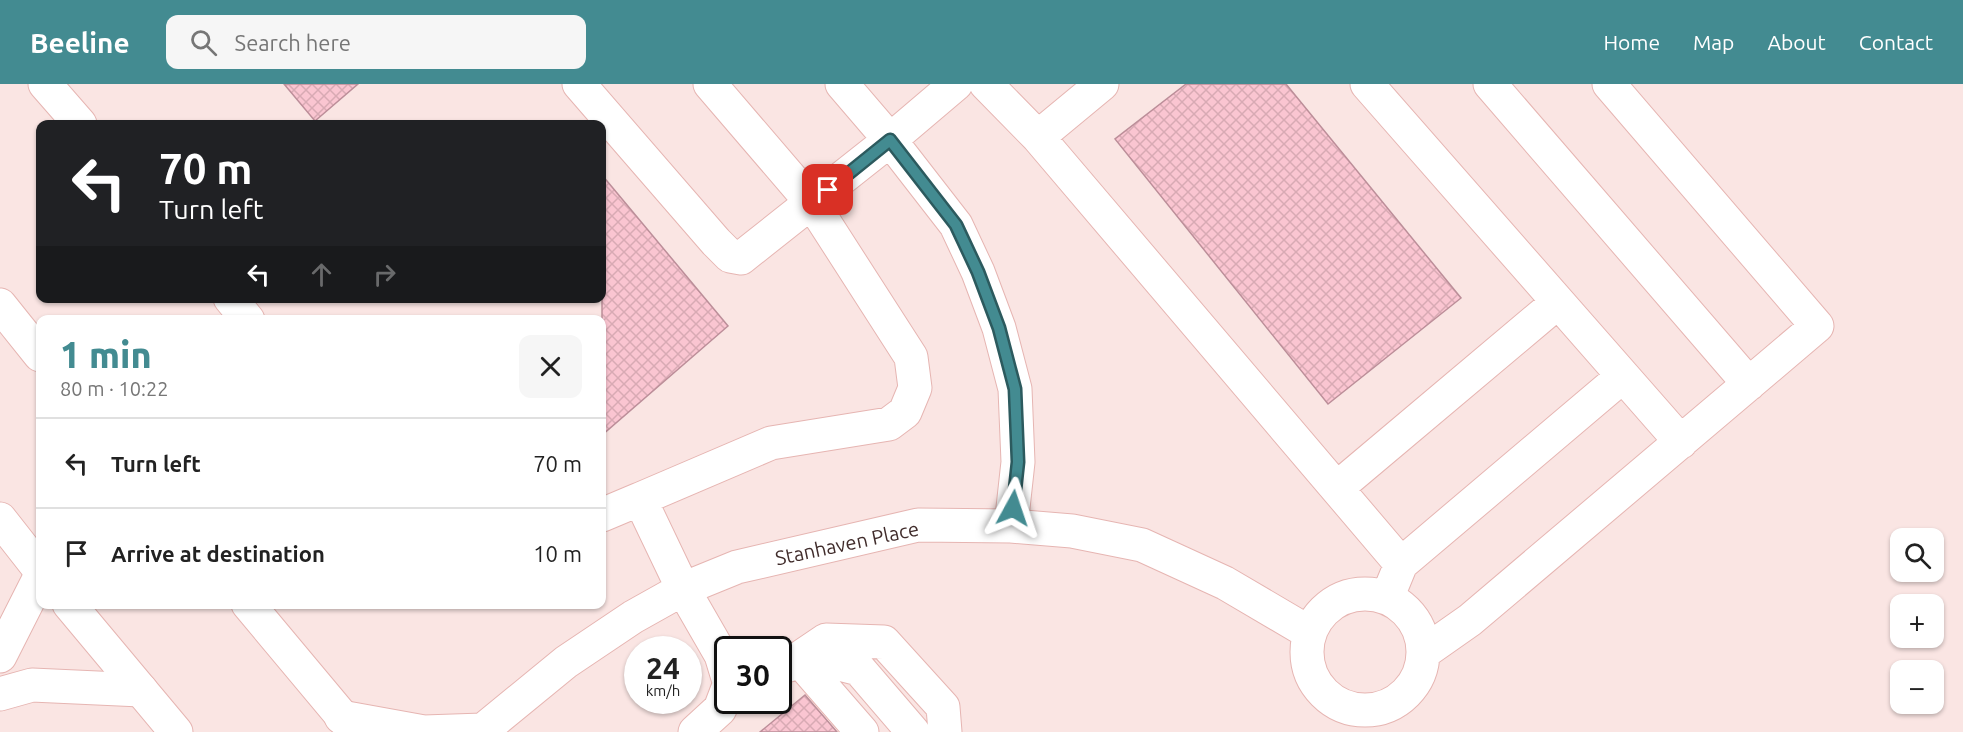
<!DOCTYPE html>
<html lang="en">
<head>
<meta charset="utf-8">
<style>
	body { margin:0; font-family:Ubuntu,sans-serif; background:#f6f6f6; color:#222; height:100vh; display:flex; flex-direction:column; font-size:22px; white-space:nowrap }
	* { box-sizing:border-box; margin:0 }
	p { font-size:20px; color:#767676 }
	.icon { flex:none; width:33px; height:33px; fill:none; stroke:currentColor; stroke-width:2; stroke-linecap:round; stroke-linejoin:round }
	.map { position:relative; flex:1; overflow:hidden }
	.sheet { position:absolute; left:36px; top:231px; width:570px; height:294px; display:flex; flex-direction:column; background:#fff; border-radius:12px; box-shadow:0 2px 4px #0004 }
	.sheet>* { flex:none }
	.top-card { position:absolute; left:36px; top:36px; width:570px; height:183px; border-radius:12px; box-shadow:0 2px 4px #0004; background:#202124; color:#fff; overflow:hidden }
	.buttons { position:absolute; left:1890px; top:444px; display:grid; gap:12px }
	.buttons a { display:grid; place-items:center; width:54px; height:54px; border-radius:12px; background:#fff; box-shadow:0 2px 4px #0004; font-size:30px }
	.speed { position:absolute; left:624px; top:552px; display:flex; gap:12px; font-size:30px; font-weight:700; text-align:center }
	.speed>* { display:grid; place-content:center; width:78px; height:78px; border-radius:50%; background:#fff; box-shadow:0 2px 4px #0004; line-height:1 }
	.speed small { font-size:15px; font-weight:400 }
	.speed .limit { border:3px solid #111; border-radius:9px; background:#fff; color:#111 }
	.pin { position:absolute; display:grid; place-items:center; width:51px; height:51px; color:#fff; margin:-26px; border-radius:12px; box-shadow:0 3px 9px #0006 }
	.me { position:absolute; width:66px; margin:-33px; rotate:5deg; stroke-linejoin:round; filter:drop-shadow(0 0 4px #0008) }
	.turn { display:flex; align-items:center; gap:21px; height:126px; padding:0 24px; font-size:27px }
	.turn .icon { width:78px; height:78px; stroke-width:2.5 }
	.turn b { display:block; font-size:42px; line-height:51px }
	.lanes { display:flex; align-items:center; height:57px; padding:0 24px; background:#0003; justify-content:center; gap:30px; direction:ltr }
	.lanes .off { opacity:.35 }
	.round { display:grid; place-items:center; flex:none; width:63px; height:63px; border-radius:12px; background:#f6f6f6 }
	.head { display:flex; align-items:center; justify-content:space-between; height:102px; padding:0 24px }
	h1 { font-size:36px; font-weight:800; line-height:45px; color:#438b91 }
	ul { padding:0; list-style:none }
	li { display:flex; align-items:center; gap:18px; height:90px; padding:0 24px; border-top:2px solid #e0e0e0 }
	li div { flex:1 }
	li b { display:block; font-size:22px }
	li em { font-style:normal }
	header { display:flex; align-items:center; gap:36px; box-sizing:border-box; height:84px; padding:0 30px; background:#438b91; color:#fff }
	header strong { font-size:28px }
	nav { display:flex; gap:33px; margin-inline-start:auto; font-size:21px }
	.search { width:420px; height:54px; background:#f6f6f6; display:flex; align-items:center; gap:15px; box-sizing:border-box; padding:0 21px; border-radius:12px; color:#767676; font-size:22px }
	.map>svg:first-child { display:block }
	.building { fill:url(#building-cross-hatch); stroke:#bc8e99; stroke-width:1.5 }
	.lines { fill:none; stroke-linecap:round; stroke-linejoin:round }
	.minor-casing { stroke:#e6b5b2; stroke-width:35 }
	.highway-casing { stroke:#e6b5b2; stroke-width:35 }
	.minor { stroke:#fff; stroke-width:33 }
	.highway { stroke:#fff; stroke-width:33 }
	.route-casing { stroke:#2c5a5e; stroke-width:15 }
	.route { stroke:#438b91; stroke-width:10 }
	.labels { text-anchor:middle; dominant-baseline:central; stroke-width:5; stroke-linejoin:round; paint-order:stroke }
	.street-label { font-size:20px; fill:#412d2c; stroke:#fff }
</style>
</head>
<body>
<header>
<strong>Beeline</strong>
<div class="search"><svg class="icon" aria-label="search" viewBox="0 0 24 24"><circle cx="10" cy="10" r="6"/><path d="M15 15l6 6"/></svg>Search here</div>
<nav><a>Home</a><a>Map</a><a>About</a><a>Contact</a></nav>
</header>
<div class="map">
<svg width="1963" height="648" viewBox="0 0 1963 648">
	<defs>
		<pattern id="building-cross-hatch" width="8" height="8" patternUnits="userSpaceOnUse" patternTransform="scale(1.5)"><rect width="8" height="8" fill="#fac5d1"/><path d="M0 0l8 8M0 8l8-8" fill="none" stroke="#d8aab4"/></pattern>
	</defs>
	<rect width="100%" height="100%" fill="#fae5e3"/>
	<!-- building -->
	<path class="building" d="M284,0H358L315,37Z
		M1186,0H1286L1461,214L1328,320L1115,55Z
		M602,91L728,242L602,351Z
		M805,611L837,648H760Z"/>
	<g class="lines">
		<defs>
			<path id="minor" d="M45,0L80,40
				M579,0L716,158L730,172L741,174L890,56L956,0
				M842,0L890,56L956,141L978,188L999,244L1015,305L1018,378L1011,442
				M986,0L1038,53L1401,480L1387,514
				M1367,0L1681,358
				M1490,0L1749,300
				M1038,53L1102,0
				M230,214L248,236
				M1337,404L1558,218
				M640,415L771,359L889,340L905,328L915,304L911,273L812,119L710,0
				M602,431L640,415L683,505L721,571L728,594
				M1401,480L1623,292
				M1307 568a58 58 0 1 1 116 0a58 58 0 1 1-116 0Z
				M1423,569L1470,536L1817,242L1609,0
				M0,572L40,493
				M802,579L862,648
				M792,580L832,578L859,585L913,648
				M789,581L826,556L884,558L943,623L945,648
				M0,610L32,601L141,606
				M341,633L424,648L483,646V648
				M483,646L566,578L633,533L683,505L737,483L918,441L1011,442L1072,447L1142,461L1225,499L1310,549
				M695,648L720,625L728,604"/>
			<path id="highway" d="M0,221L40,271
				M0,435L40,486
				M69,520L176,648
				M248,520L355,648"/>
		</defs>
		<!-- minor casing -->
		<use href="#minor" class="minor-casing"/>
		<!-- highway casing -->
		<use href="#highway" class="highway-casing"/>
		<!-- minor -->
		<use href="#minor" class="minor"/>
		<!-- highway -->
		<use href="#highway" class="highway"/>
	</g>
	<g class="lines">
		<defs>
			<path id="route" d="M828,106L890,56L956,141L978,188L999,244L1015,305L1018,378L1013,424"/>
		</defs>
		<!-- route casing -->
		<use href="#route" class="route-casing"/>
		<!-- route -->
		<use href="#route" class="route"/>
	</g>
	<g class="labels">
		<!-- street labels -->
		<g class="street-label">
			<text transform="translate(847 459) rotate(-12)">Stanhaven Place</text>
		</g>
	</g>
</svg>
<div class="buttons">
<a><svg class="icon" aria-label="search" viewBox="0 0 24 24"><circle cx="10" cy="10" r="6"/><path d="M15 15l6 6"/></svg></a>
<a>+</a>
<a>−</a>
</div>
<div class="speed"><div>24<small>km/h</small></div><div class="limit">30</div></div>
<div class="pin" style="left:828px;top:106px;background:#d93025"><svg class="icon" aria-label="arrive" viewBox="0 0 24 24"><path d="M6 21V4h12l-3 4 3 4H6"/></svg></div>
<svg class="me" style="left:1013px;top:424px" viewBox="-20 -20 40 40"><path d="M0-17L14 15 0 8-14 15z" fill="#438b91" stroke="#fff" stroke-width="4"/></svg>
<div class="top-card">
<div class="turn"><svg class="icon" aria-label="left" viewBox="0 0 24 24"><path d="M17 20v-9H6M10 6l-5 5 5 5"/></svg><div><b>70 m</b>Turn left</div></div>
<div class="lanes"><svg class="icon" aria-label="left" viewBox="0 0 24 24"><path d="M17 20v-9H6M10 6l-5 5 5 5"/></svg><svg class="icon off" aria-label="ahead" viewBox="0 0 24 24"><path d="M12 20V5M6 11l6-6 6 6"/></svg><svg class="icon off" aria-label="right" viewBox="0 0 24 24"><path d="M7 20v-9h11M14 6l5 5-5 5"/></svg></div>
</div>
<section class="sheet">
<div class="head"><div><h1>1 min</h1><p>80 m · 10:22</p></div><a class="round"><svg class="icon" aria-label="close" viewBox="0 0 24 24"><path d="M6 6l12 12M18 6L6 18"/></svg></a></div>
<ul>
<li><svg class="icon" aria-label="left" viewBox="0 0 24 24"><path d="M17 20v-9H6M10 6l-5 5 5 5"/></svg><div><b>Turn left</b></div><em>70 m</em></li>
<li><svg class="icon" aria-label="arrive" viewBox="0 0 24 24"><path d="M6 21V4h12l-3 4 3 4H6"/></svg><div><b>Arrive at destination</b></div><em>10 m</em></li>
</ul>
</section>
</div>
</body>
</html>
